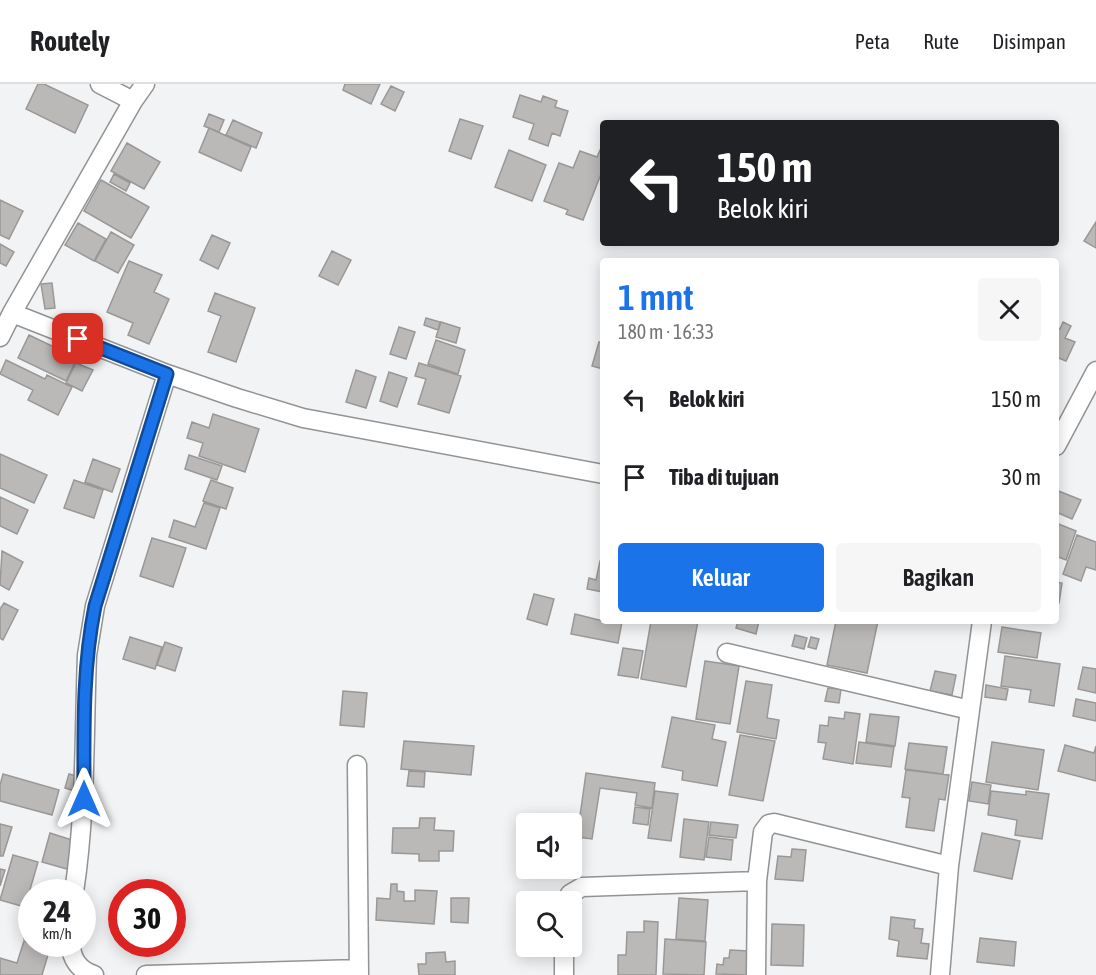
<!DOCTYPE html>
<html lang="id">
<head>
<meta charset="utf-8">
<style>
	body { margin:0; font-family:"Asap Condensed",sans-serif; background:#f6f6f6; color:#202124; height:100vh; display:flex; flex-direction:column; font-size:22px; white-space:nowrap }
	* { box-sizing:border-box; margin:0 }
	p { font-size:20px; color:#757577 }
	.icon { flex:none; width:33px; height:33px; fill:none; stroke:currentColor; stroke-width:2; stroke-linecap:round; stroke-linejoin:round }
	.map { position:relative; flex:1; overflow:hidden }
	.side { position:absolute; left:600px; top:174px; width:459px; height:366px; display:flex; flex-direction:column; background:#fff; border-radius:6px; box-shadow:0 3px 15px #0003 }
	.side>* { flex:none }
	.banner { position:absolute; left:600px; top:36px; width:459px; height:126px; border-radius:6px; box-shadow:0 3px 15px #0003; background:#202124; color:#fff; overflow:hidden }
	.tools { position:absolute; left:516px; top:729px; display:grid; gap:12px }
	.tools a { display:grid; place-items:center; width:66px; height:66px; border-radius:6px; background:#fff; box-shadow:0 3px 15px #0003; font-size:30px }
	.speed { position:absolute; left:18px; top:795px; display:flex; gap:12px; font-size:30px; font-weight:700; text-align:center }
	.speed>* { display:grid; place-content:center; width:78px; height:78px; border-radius:50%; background:#fff; box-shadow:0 3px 15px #0003; line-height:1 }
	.speed small { font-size:15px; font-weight:400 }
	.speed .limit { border:9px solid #d22; background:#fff; color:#111 }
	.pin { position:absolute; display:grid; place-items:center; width:51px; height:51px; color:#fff; margin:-26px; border-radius:12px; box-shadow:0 3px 9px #0006 }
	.me { position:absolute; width:66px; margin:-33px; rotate:0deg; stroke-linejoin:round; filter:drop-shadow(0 0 4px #0008) }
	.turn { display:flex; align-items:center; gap:21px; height:126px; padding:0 18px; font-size:27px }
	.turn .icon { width:78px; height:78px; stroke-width:2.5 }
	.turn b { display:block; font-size:42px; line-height:51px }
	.round { display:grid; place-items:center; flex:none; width:63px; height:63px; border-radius:6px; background:#f6f6f6 }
	.head { display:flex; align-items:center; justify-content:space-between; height:102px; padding:0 18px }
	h1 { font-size:36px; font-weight:600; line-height:45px; color:#1a73e8 }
	.cta { display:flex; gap:12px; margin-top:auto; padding:12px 18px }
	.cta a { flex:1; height:69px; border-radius:6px; background:#1a73e8; color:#fff; font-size:24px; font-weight:600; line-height:69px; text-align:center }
	.cta a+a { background:#f6f6f6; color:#202124 }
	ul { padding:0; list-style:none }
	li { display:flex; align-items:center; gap:18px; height:78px; padding:0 18px }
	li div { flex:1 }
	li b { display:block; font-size:22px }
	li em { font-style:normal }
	header { display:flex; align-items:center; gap:36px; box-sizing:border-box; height:84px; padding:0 30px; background:#fff; border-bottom:2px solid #e0e0e0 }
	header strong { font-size:28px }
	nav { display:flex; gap:33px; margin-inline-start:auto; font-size:21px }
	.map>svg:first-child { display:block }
	.building { fill:#bbb9b8; stroke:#9a9897; stroke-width:1.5 }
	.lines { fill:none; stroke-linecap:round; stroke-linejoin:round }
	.street-casing { stroke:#929394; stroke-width:21 }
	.street { stroke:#fff; stroke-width:18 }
	.route-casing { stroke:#114b97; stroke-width:15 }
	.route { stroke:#1a73e8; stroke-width:10 }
</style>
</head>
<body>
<header>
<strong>Routely</strong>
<nav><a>Peta</a><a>Rute</a><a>Disimpan</a></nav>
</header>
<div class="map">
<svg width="1096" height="891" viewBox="0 0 1096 891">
	<rect width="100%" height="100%" fill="#f2f3f5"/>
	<!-- building -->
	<path class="building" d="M38,0H44L88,21L75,49L26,25Z
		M345,0H380L371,20L343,6Z
		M391,2L404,8L395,27L381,20Z
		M520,11L541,18L543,12L557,17L555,23L568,27L560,52L552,49L548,62L529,55L534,40L513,33Z
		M209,30L224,36L219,48L204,42Z
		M460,35L483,42L471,75L449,67Z
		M233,36L262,49L256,64L226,51Z
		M209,44L251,63L241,87L199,68Z
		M127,59L160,78L144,105L111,87Z
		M509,66L546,81L532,117L495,103Z
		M600,66L603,68V85L583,136L566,130L568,126L544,117L559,79L573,84L580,67L597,73Z
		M114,90L130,99L126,107L110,98Z
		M101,96L149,123L131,154L84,127Z
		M0,116L23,127L9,155L0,151Z
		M1096,138V164L1084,157Z
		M78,139L106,155L94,177L65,161Z
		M111,148L134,161L118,189L95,177Z
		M212,151L230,159L218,185L200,176Z
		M0,160L14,168L6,182L0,179Z
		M332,167L351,176L338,201L319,192Z
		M129,177L162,191L154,208L169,215L149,260L128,251L133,239L107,228Z
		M52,199L55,224L45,225L41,200Z
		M215,209L255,224L236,278L208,268L221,232L208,227Z
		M426,234L440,238L438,246L424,241Z
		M441,238L460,244L456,259L436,253Z
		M1063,238L1071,242L1065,254L1075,258L1066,277L1056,273V243L1060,245Z
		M399,243L415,248L406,275L390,270Z
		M29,251L77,274L66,297L18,274Z
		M436,256L465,266L458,290L428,280Z
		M599,258L603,259V285L592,282Z
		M6,276L45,295L47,291L72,303L58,331L28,316L33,306L0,290Z
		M76,279L93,286L82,307L66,299Z
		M419,279L461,292L449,329L418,320L426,295L415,292Z
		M356,286L376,293L366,324L346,318Z
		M389,288L407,294L397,323L380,317Z
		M213,330L259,345L245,388L199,372L203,359L187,354L192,338L209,344Z
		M0,370L47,391L34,419L0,404Z
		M189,371L222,382L217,396L185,385Z
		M93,375L120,385L112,408L85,398Z
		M74,396L103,406L94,434L64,424Z
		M211,396L233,404L226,425L203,417Z
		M1056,406L1081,416L1072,435L1056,428Z
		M0,413L28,426L17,450L0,442Z
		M204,419L220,424L206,465L169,453L174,436L195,443Z
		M1056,439L1076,447L1066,476L1056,472Z
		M1077,451L1096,458V486L1086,483L1081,497L1063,490Z
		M152,454L186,464L173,503L140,492Z
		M2,467L23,478L9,506L0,501Z
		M600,477H603V508L587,505L589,494L596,496Z
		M1056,498L1062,499L1059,519H1056Z
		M534,510L554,515L547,541L527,535Z
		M4,519L18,526L3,556L0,554V525Z
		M575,530L603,537L622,538L618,559L571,550Z
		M651,537H698L686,603L641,595Z
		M738,537H759L756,550L736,544Z
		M836,537H878L867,589L827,581Z
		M1002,543L1041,549L1037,574L998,568Z
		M795,551L807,554L804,565L792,562Z
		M130,553L162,563L155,585L123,575Z
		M811,553L819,555L816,565L808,563Z
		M165,558L182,564L175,587L157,581Z
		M623,564L643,567L638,594L618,591Z
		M1005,572L1060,580L1054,622L1029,618L1031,606L1001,602Z
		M705,577L739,582L730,640L696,635Z
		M1083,583L1096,585V609L1078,605Z
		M935,587L956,591L952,611L930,607Z
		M746,597L772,601L767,634L779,636L776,655L737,648Z
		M986,601L1008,605L1006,616L985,613Z
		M828,604L841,605L839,619L825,617Z
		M343,607L367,609L364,643L340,641Z
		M1076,615L1096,619V637L1073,632Z
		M845,628L860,630L853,680L823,675L826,659L818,658L820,641L828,642L829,633L844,635Z
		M870,630L899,633L895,662L866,658Z
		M672,633L715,641L712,655L726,658L717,702L682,696L683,687L662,683Z
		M740,651L775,657L763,717L729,711Z
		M404,657L474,662L471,691L401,685Z
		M859,658L894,663L891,683L856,679Z
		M992,658L1044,666L1038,706L986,698Z
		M909,659L947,663L943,690L905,685Z
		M1065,661L1094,669L1096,662V697L1058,687Z
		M906,686L949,691L945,716L939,715L934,747L906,743L910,714L902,713Z
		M409,687L425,688L424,703L407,702Z
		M586,689L655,699L652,724L635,721L637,709L600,704L592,755L577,753Z
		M3,690L59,706L52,731L0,717V701Z
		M69,690L80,693L75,707L65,704Z
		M972,698L991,701L988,720L969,717Z
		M655,707L678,710L671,757L648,754Z
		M991,707L1026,711V707L1049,710L1042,755L1015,751L1017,736L988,731Z
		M635,723L650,725L648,741L633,739Z
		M420,734H435L434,746L454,747L453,767H439V777H419V770L392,769L393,744H419Z
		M684,735L709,738L704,776L680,773Z
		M711,738L738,741L736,754L709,751Z
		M0,740L12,743L3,772H0Z
		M50,749L75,757L67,785L42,778Z
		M982,749L1020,757L1012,795L974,787Z
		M709,753L733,756L731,776L706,773Z
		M792,765L806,766L803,797L775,795L778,772L791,773Z
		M13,771L38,778L25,823L0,816Z
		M0,785L5,786L0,802Z
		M48,799L66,804L65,808H46Z
		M391,800H397V807L404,808V817H415V806L437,807L434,840L376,836L377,814L390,815Z
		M451,814H469L468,839L451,838Z
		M679,814L708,816L705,857L676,855Z
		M30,833L32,834V858L24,855Z
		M891,833L915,836L914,844L923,845L921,859L929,860L927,875L897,872L899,857L889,855Z
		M644,837L658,838L656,891H618V871H626L627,848H644Z
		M772,840L804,841L803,882L771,881Z
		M980,854L1016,858L1014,882L977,878Z
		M665,855L706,858L704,891L663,890Z
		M24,857L50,864L42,891H0V874L17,879Z
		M730,866L749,867L748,891L716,890L717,880L723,881L724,874H729Z
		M445,868L446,878L455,877V891H419L418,880H426V869Z"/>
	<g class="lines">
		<defs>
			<path id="street" d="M100,0L133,17
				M12,229L167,290L237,314L303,334L603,390
				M0,253L12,229L133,17L145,0
				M1056,362L1096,287
				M727,569L970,626
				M357,681L359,891
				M757,797L763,748L769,740L774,739L949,782
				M74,808C86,730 84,650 87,571L95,522L167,290
				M567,818L570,810L582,803L757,797L756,891
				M71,860C71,875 79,886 94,891
				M564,862V891
				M146,891L359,885
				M940,891L949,782L982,537"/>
		</defs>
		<!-- street casing -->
		<use href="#street" class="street-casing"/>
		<!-- street -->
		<use href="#street" class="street"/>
	</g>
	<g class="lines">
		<defs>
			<path id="route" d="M78,255L167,290L95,522C82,586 84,651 84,715"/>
		</defs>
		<!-- route casing -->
		<use href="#route" class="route-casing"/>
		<!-- route -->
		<use href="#route" class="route"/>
	</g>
</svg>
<div class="tools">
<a><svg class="icon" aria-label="sound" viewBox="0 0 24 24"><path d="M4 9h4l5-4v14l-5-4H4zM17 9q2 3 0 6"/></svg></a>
<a><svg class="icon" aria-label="search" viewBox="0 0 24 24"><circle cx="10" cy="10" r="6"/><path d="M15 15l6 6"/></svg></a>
</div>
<div class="speed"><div>24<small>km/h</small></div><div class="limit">30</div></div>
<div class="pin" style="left:78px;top:255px;background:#d93025"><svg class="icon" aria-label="arrive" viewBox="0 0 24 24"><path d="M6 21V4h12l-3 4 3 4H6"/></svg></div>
<svg class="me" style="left:84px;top:715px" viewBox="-20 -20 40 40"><path d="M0-17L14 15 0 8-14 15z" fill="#1a73e8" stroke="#fff" stroke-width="4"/></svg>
<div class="banner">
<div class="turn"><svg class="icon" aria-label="left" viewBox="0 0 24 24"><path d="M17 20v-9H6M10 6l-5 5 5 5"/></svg><div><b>150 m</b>Belok kiri</div></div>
</div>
<section class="side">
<div class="head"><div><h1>1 mnt</h1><p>180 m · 16:33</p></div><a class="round"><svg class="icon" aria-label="close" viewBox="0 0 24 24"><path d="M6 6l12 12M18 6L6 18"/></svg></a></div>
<ul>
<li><svg class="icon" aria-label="left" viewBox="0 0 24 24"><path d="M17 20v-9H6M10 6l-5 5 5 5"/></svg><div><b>Belok kiri</b></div><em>150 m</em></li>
<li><svg class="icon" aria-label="arrive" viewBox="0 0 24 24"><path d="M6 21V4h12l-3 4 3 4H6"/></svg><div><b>Tiba di tujuan</b></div><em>30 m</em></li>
</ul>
<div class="cta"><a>Keluar</a><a>Bagikan</a></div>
</section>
</div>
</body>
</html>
